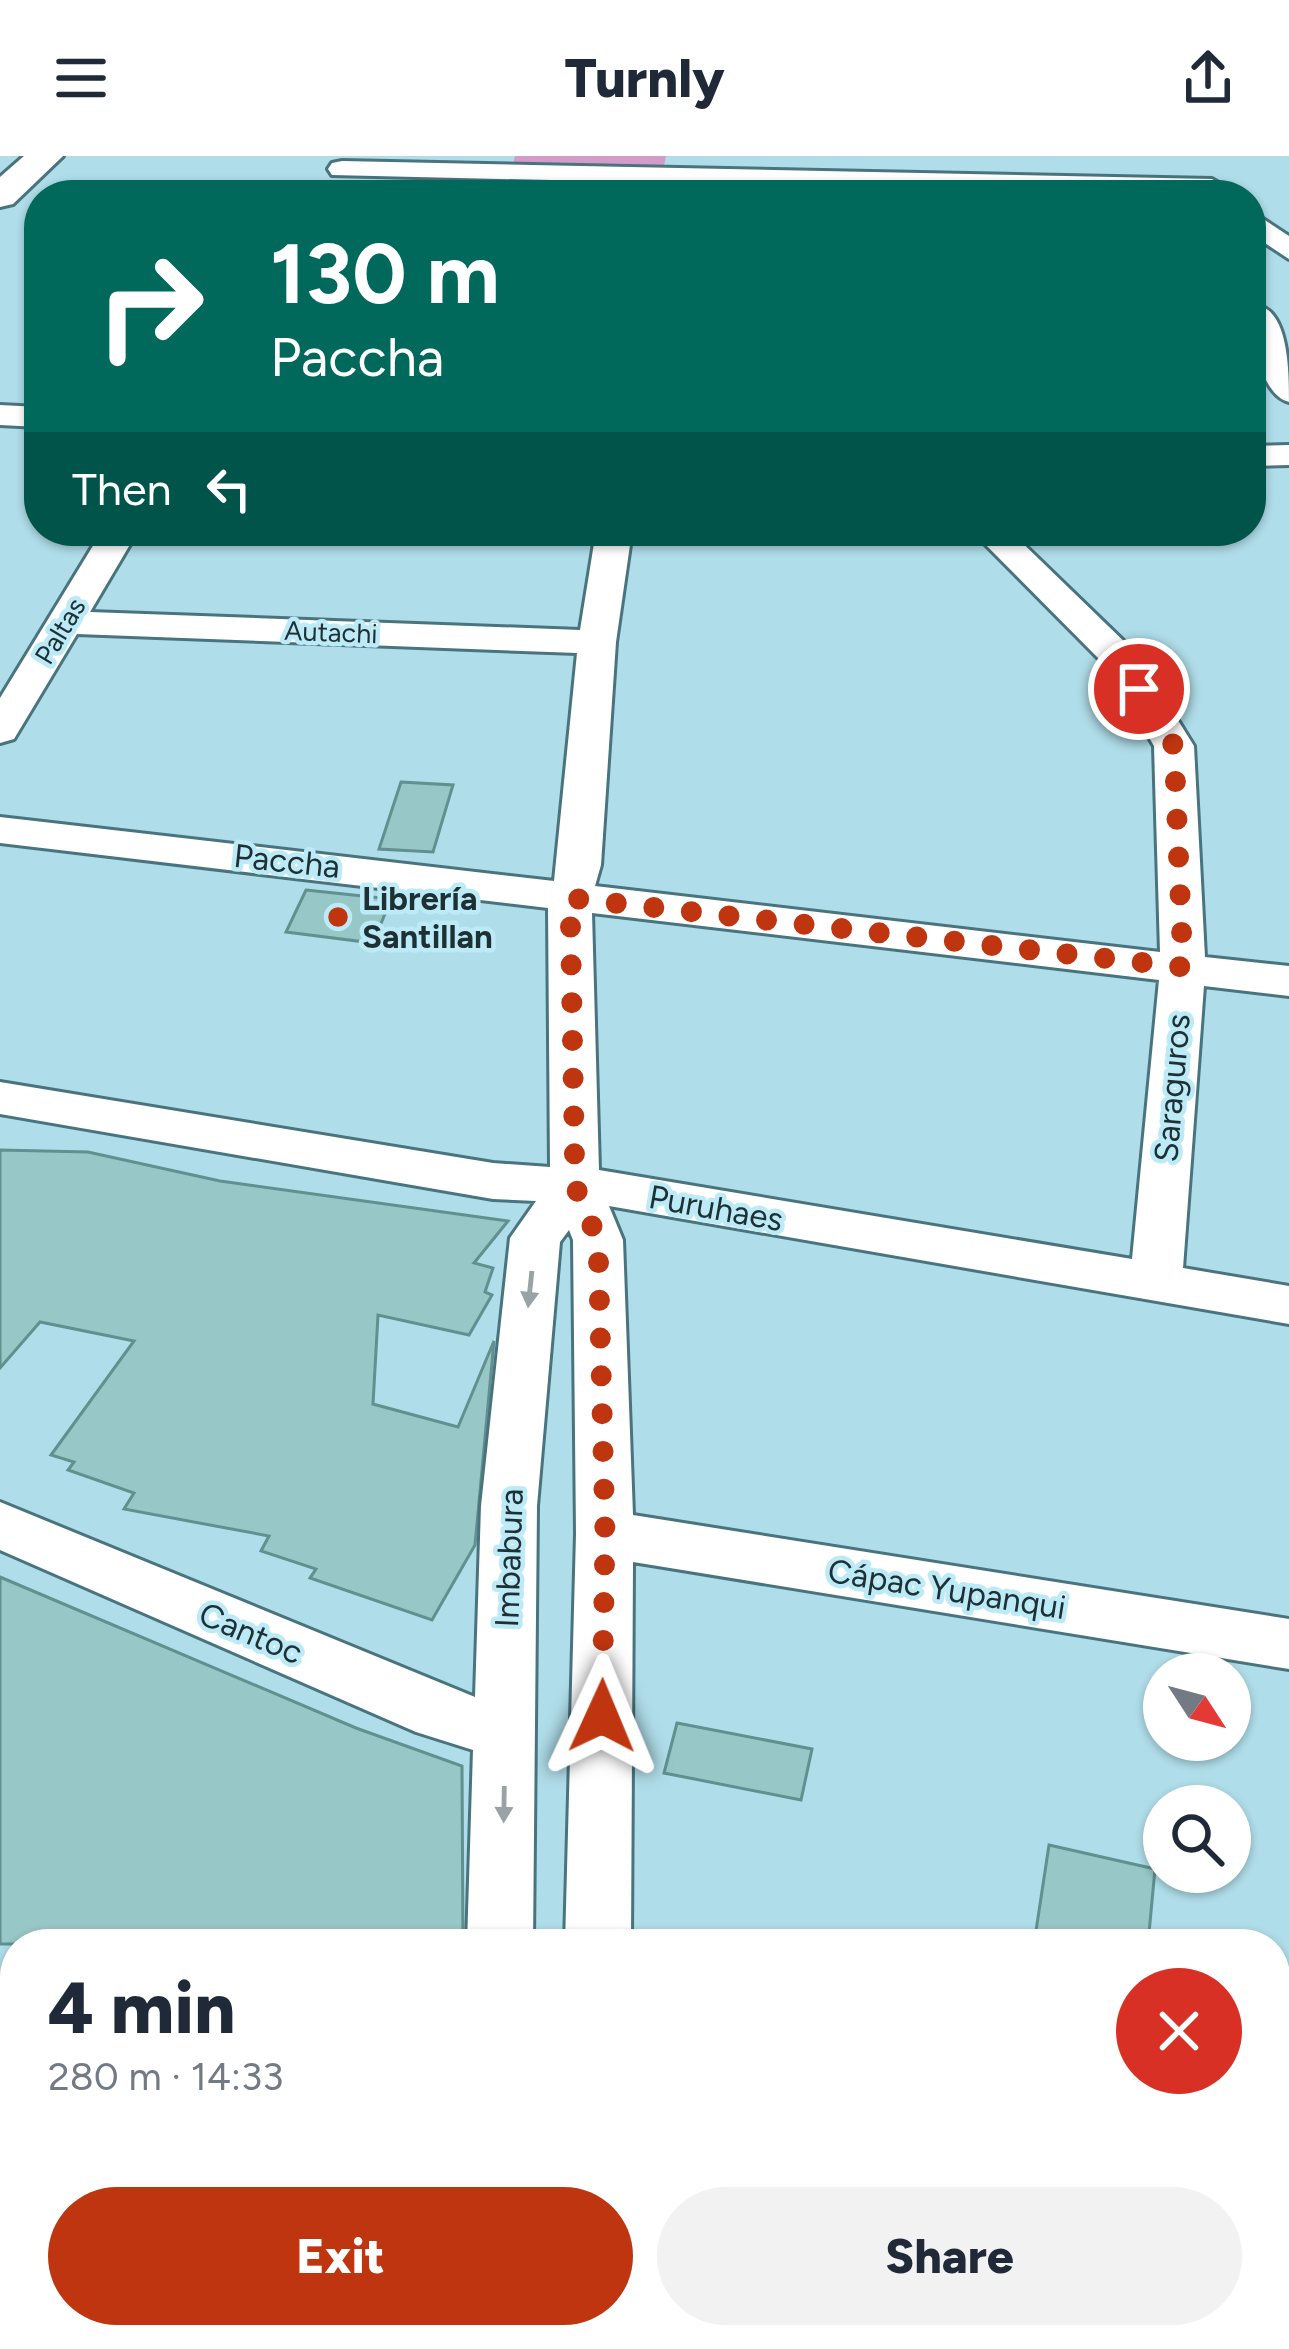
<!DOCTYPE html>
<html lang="en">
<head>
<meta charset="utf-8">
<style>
	body { margin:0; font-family:Figtree,sans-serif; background:#f2f2f3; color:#1f2937; height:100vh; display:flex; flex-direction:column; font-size:45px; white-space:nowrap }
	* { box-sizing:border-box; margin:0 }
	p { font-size:39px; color:#747a83 }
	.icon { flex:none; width:66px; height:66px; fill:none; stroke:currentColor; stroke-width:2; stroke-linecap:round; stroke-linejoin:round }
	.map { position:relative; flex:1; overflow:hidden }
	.drawer { position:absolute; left:0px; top:1773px; width:1290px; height:420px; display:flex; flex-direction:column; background:#fff; border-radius:48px 48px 0 0; box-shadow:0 3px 9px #0004 }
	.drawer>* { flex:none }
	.top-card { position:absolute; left:24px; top:24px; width:1242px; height:366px; border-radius:48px; box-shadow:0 3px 9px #0004; background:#00695c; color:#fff; overflow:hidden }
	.needle { width:78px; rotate:126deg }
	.fabs { position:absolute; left:1143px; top:1497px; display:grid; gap:24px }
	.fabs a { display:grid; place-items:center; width:108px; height:108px; border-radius:50%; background:#fff; box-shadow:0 3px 9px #0004; font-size:60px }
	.pin { position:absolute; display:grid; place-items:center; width:102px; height:102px; color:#fff; margin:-51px; border:6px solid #fff; border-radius:50%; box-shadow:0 3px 12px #0007 }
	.me { position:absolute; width:132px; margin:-66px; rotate:1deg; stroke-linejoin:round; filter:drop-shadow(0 0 9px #0008) }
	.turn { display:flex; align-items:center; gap:42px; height:252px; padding:0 48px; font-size:54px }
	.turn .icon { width:156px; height:156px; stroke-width:2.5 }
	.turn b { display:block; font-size:84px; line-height:102px }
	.then { display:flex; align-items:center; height:114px; padding:0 48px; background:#0003; gap:24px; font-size:45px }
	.round { display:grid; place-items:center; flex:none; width:126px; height:126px; border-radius:63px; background:#f2f2f3 }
	.head { display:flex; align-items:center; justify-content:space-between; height:204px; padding:0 48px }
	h1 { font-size:72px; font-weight:800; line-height:90px }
	.primary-button { display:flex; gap:24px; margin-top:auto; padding:24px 48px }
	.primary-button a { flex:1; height:138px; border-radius:72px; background:#bf3510; color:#fff; font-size:48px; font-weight:800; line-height:138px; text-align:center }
	.primary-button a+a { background:#f2f2f3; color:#1f2937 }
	header { display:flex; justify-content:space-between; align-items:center; height:156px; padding:0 48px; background:#fff; font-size:54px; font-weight:800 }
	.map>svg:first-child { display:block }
	.green { fill:#d39bc7 }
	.building { fill:#97c7c6; stroke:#61908f; stroke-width:3 }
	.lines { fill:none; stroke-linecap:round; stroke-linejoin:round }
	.minor-casing { stroke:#49747e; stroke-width:6 }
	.secondary-casing { stroke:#49747e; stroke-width:6 }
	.minor { fill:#fff; fill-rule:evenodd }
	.secondary { fill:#fff; fill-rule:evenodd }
	.oneway { fill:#99a2a4 }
	.route { stroke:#bf3510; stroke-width:21; stroke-dasharray:0 37.8 }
	.poi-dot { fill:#bf3510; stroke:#bceaf6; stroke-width:4.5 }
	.labels { text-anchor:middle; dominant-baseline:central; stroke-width:9; stroke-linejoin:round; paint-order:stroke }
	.far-street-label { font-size:27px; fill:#1d3034; stroke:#bceaf6 }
	.street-label { font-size:33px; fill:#1d3034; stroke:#bceaf6 }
	.poi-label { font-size:33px; font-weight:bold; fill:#1d3034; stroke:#bceaf6; text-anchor:start }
</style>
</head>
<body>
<header><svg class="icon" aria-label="menu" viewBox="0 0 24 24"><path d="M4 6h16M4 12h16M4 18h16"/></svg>Turnly<svg class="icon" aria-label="share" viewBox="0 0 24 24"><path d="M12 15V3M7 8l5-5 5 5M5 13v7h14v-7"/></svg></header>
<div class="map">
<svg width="1289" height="2193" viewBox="0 0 1289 2193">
	<rect width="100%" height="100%" fill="#afdde9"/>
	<!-- green -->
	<path class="green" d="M515,0H666L658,39H506Z"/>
	<!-- building -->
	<path class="building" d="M401,626L453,629L433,696L379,693Z
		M306,734L391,743L373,787L286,776Z
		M0,994L88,996L220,1025L508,1065L474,1107L493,1112L485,1136L492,1139L469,1179L378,1159L373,1248L458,1271L494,1185L475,1389L432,1464L310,1422L316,1413L261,1395L269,1380L124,1353L134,1337L68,1314L74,1306L51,1299L134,1185L40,1166L0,1212Z
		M0,1421L356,1572L462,1610L463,1788H0Z
		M677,1567L812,1593L801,1644L664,1617Z
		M1049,1689L1155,1713L1148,1788H1034Z"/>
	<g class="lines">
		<defs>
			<path id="minor" d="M342,5L1212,23L1226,31L1222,37L1194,39L332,19L328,13L332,7Z
				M1251,55L1289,80V103L1251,78Z
				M1260,150C1289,158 1289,218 1289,246C1260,239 1251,178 1251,152Z
				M0,249L39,251V271L0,269Z
				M1289,289V309L1251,310V290Z
				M102,375H138L90,456L580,474L596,375H632L616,486L601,709L595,730L1160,796L1154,590L1107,511L972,375H1010L1136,497L1194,590L1205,801L1289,810V840L1204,830L1183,1112L1289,1130V1168L609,1050L623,1084L633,1359L1289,1463V1513L633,1406L631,1788H565L576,1378L573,1084L569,1074L560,1086L537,1350L533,1788H467L473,1594L416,1576L0,1394V1346L475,1541L481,1350L510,1082L536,1045L493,1043L0,958V926L493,1007L550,1011L548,752L0,687V661L554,725L577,497L77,478L14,583L0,587V542ZM592,757L1159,824L1132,1103L599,1014Z
				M1275,1912L1289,1914V1984L1275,1982Z
				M0,2078L15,2085V2159L0,2152Z
				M89,2178H187L193,2193H95Z
				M460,2178H534V2193H460Z
				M549,2178H623V2193H549Z"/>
			<path id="secondary" d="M24,0H63L13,48L0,51V21Z"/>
		</defs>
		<!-- minor casing -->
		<use href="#minor" class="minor-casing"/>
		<!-- secondary casing -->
		<use href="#secondary" class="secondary-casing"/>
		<!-- minor -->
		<use href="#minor" class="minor"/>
		<!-- secondary -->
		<use href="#secondary" class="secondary"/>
	</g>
	<!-- one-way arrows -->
	<defs><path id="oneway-solid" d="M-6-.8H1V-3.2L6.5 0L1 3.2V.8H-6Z" transform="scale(3)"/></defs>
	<g class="oneway">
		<use href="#oneway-solid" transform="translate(530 1133) rotate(96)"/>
		<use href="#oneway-solid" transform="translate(504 1648) rotate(91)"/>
	</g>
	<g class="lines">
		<!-- route -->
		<path class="route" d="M602,1560L605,1378L598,1084L575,1030L570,742L1183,811L1174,590L1139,533"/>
	</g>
	<!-- markers -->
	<circle class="poi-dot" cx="338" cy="761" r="12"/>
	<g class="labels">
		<!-- far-street labels -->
		<g class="far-street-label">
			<text transform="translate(60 475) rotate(-59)">Paltas</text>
			<text transform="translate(331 476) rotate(2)">Autachi</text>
		</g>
		<!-- street labels -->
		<g class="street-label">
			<text transform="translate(287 705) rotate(6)">Paccha</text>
			<text transform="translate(1172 932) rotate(-85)">Saraguros</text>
			<text transform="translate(716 1052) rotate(10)">Puruhaes</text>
			<text transform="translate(509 1402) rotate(-88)">Imbabura</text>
			<text transform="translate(947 1433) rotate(9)">Cápac Yupanqui</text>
			<text transform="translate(251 1477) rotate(23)">Cantoc</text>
		</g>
		<!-- poi labels -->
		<g class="poi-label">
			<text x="362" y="742">Librería<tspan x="362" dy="38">Santillan</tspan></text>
		</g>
	</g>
</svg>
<div class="fabs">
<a><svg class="needle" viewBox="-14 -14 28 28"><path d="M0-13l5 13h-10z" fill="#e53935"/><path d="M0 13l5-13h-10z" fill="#747a83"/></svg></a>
<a><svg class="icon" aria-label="search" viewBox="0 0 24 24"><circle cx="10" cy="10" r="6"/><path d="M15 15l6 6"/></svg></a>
</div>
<div class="pin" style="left:1139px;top:533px;background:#d93025"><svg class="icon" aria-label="arrive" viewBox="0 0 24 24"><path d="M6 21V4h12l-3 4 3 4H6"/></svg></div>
<svg class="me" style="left:602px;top:1560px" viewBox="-20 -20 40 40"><path d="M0-17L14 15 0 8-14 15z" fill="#bf3510" stroke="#fff" stroke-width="4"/></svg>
<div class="top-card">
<div class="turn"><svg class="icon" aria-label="right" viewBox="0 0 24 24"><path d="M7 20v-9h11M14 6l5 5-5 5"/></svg><div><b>130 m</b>Paccha</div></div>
<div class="then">Then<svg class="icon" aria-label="left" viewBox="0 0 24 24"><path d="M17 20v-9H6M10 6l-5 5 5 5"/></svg></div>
</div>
<section class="drawer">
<div class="head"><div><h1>4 min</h1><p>280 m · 14:33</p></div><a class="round" style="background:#d93025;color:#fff"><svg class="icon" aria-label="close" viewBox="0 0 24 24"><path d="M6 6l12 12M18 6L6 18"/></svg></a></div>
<div class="primary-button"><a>Exit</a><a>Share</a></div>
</section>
</div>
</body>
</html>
